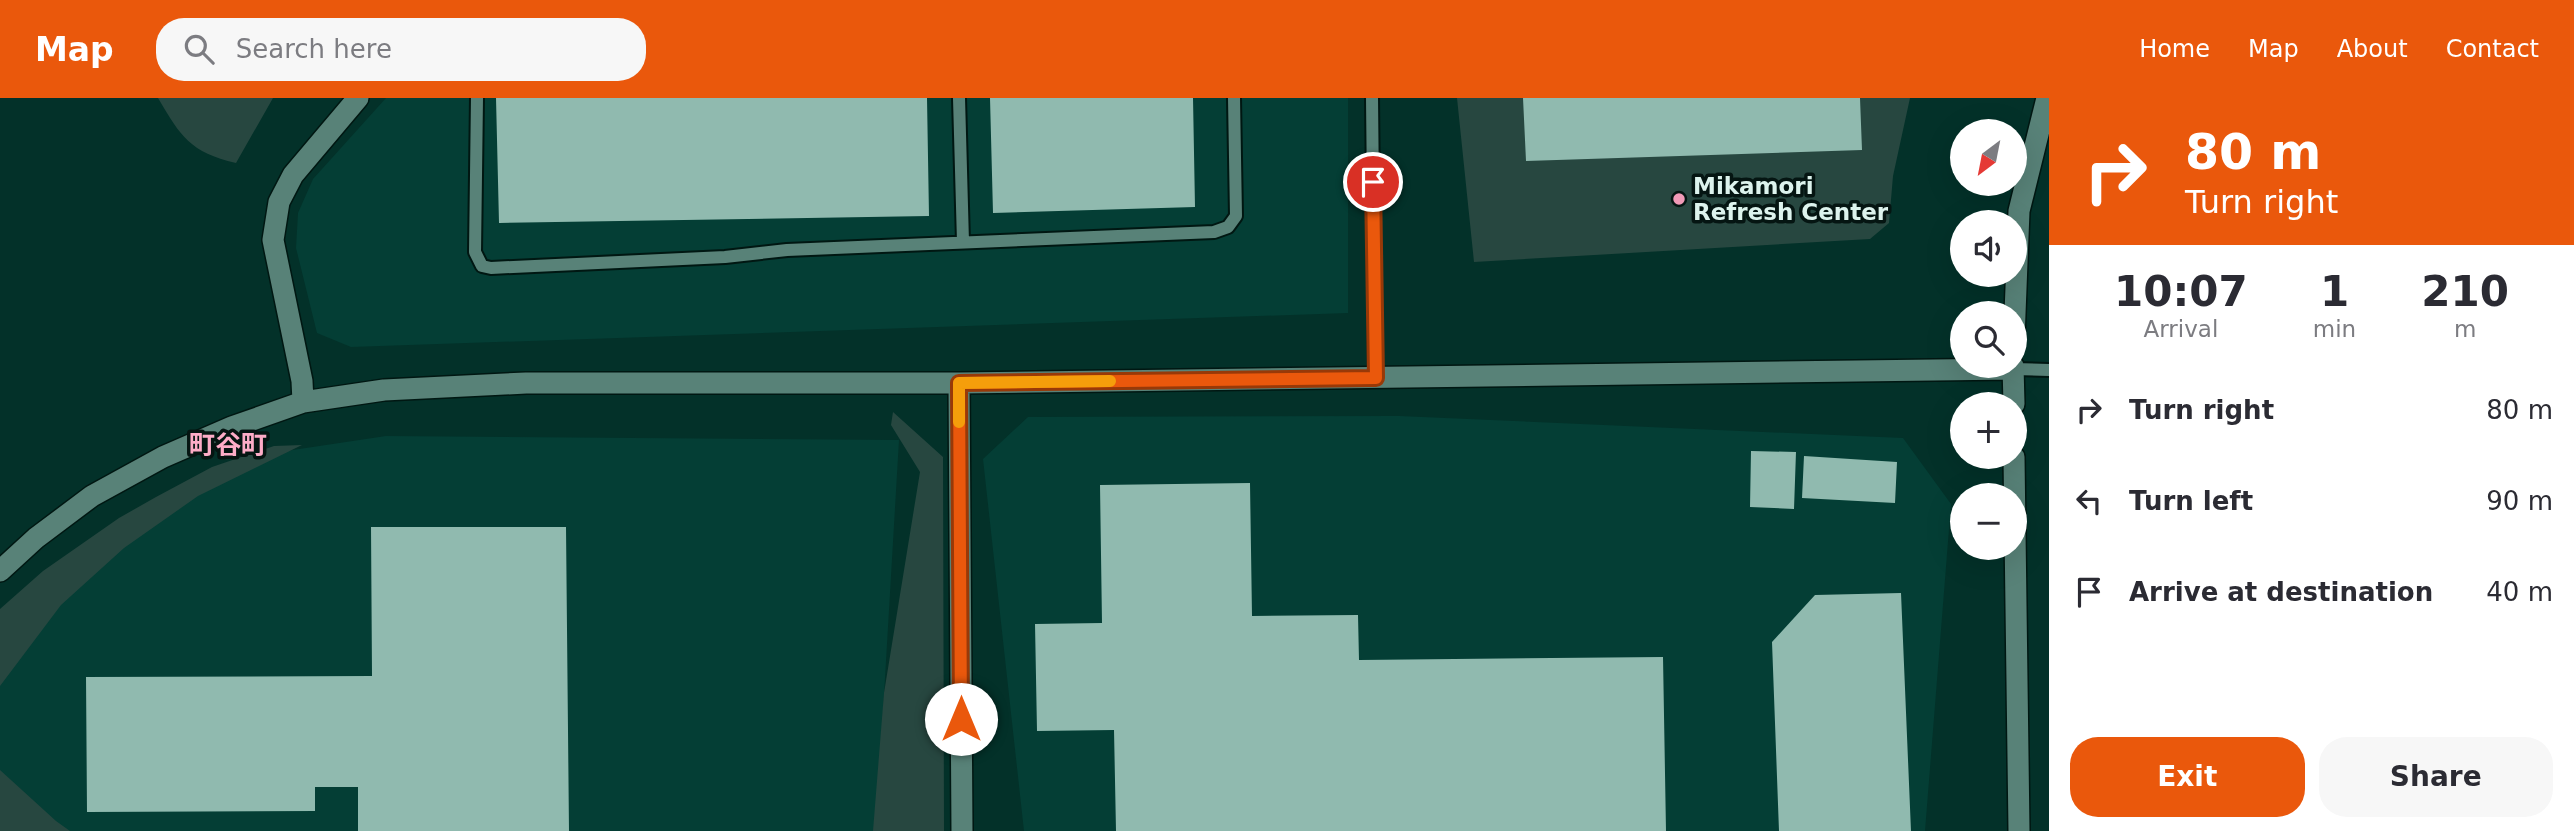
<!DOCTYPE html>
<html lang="en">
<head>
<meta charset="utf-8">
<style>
	body { margin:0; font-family:"DejaVu Sans","Noto Sans JP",sans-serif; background:#f7f7f7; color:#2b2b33; height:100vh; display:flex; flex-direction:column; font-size:26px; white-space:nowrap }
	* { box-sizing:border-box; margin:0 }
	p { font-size:23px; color:#7c7c81 }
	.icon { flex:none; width:38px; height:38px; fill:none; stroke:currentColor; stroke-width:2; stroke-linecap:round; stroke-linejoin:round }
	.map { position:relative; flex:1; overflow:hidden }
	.panel { display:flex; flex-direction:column; background:#fff; width:525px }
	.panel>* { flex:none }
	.banner { background:#ea580c; color:#fff; overflow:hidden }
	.needle { width:46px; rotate:212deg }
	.buttons { position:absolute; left:1950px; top:21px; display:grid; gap:14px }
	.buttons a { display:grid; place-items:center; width:77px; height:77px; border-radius:50%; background:#fff; box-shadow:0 7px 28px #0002; font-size:35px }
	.pin { position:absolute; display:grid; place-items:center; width:60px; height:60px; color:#fff; margin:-30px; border:4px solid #fff; border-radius:50%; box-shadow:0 2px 7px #0007 }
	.me { position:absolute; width:77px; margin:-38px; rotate:0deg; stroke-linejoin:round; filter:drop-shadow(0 0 5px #0008) }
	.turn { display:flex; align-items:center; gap:24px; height:147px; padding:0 21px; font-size:32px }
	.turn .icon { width:91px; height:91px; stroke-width:2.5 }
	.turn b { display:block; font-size:49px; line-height:60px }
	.eta { display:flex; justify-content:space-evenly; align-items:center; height:119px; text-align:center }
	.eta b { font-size:42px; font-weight:700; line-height:49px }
	.action { display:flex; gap:14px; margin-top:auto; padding:14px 21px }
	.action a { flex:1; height:80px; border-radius:28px; background:#ea580c; color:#fff; font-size:28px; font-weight:700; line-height:80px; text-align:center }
	.action a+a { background:#f7f7f7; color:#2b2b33 }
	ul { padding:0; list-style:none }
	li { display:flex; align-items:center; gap:21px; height:91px; padding:0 21px }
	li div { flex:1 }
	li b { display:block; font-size:26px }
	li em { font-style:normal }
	header { display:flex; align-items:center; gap:42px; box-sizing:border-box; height:98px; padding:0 35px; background:#ea580c; color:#fff }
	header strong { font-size:33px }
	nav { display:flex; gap:38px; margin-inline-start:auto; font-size:24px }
	.search { width:490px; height:63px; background:#f7f7f7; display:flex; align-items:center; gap:18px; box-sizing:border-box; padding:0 24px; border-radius:28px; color:#7c7c81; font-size:26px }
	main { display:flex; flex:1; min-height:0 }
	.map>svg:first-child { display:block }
	.built { fill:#043e35 }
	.green { fill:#274740 }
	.building { fill:#90baaf }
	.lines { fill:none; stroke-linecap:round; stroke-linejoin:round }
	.lane-casing { stroke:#001712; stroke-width:16 }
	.secondary-casing { stroke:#001712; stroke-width:24 }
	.lane { stroke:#588278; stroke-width:12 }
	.secondary { stroke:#588278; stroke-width:21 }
	.route-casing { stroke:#983908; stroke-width:18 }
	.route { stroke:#ea580c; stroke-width:12 }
	.slow { stroke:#f59e0b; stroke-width:12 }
	.poi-dot { fill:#f09ab7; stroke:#051512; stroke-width:2.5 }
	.labels { text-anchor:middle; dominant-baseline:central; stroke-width:7; stroke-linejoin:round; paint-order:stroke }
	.poi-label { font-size:23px; font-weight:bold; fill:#ddf3ed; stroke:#051512; text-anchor:start }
	.quarter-label { font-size:26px; font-weight:bold; fill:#fdacc7; stroke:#051512 }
</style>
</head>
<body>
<header>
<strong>Map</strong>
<div class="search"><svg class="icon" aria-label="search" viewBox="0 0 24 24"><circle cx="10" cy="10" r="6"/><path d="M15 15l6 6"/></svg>Search here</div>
<nav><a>Home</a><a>Map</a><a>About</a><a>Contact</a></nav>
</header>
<main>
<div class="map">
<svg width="2049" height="733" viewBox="0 0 2049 733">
	<rect width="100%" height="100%" fill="#033129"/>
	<!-- built -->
	<path class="built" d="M386,0H1348V215L351,249L317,235L296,150L298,115L313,81Z
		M1399,318L1903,340L1951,406L1925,733H1024L983,361L1028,319Z
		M386,338L899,342L876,733H52L0,688V575L33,524L130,433L266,356Z"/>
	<!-- green -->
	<path class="green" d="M158,0H273L236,65C190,54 181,39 158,0Z
		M1457,0H1910L1893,78L1889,125L1870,141L1474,164Z
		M893,314L943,359L944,733H873L884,595L920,374L891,327Z
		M302,347L198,398L124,450L61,507L0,588V511L43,473L119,420L156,399L212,369L274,348Z
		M0,672L56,723L70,733H0Z"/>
	<!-- building -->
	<path class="building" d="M496,0H927L929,118L499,125Z
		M990,0H1193L1195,109L993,115Z
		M1523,0H1860L1862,52L1526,63Z
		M1751,353L1796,354L1794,411L1750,409Z
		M1804,358L1897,364L1895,405L1802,400Z
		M1250,385L1252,518L1358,517L1359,562L1663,559L1666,733H1116L1114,632L1037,633L1035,526L1102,525L1100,387Z
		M371,429H566L569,733H358V689H315V713L87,714L86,579L372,578Z
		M1901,495L1911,733H1779L1772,544L1815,497Z"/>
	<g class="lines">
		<defs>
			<path id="lane" d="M477,0L475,154L482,168L491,170L725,159L787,152L1214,134L1228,129L1236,118L1234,0
				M959,0L963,144
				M1372,0L1375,280
				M2013,271L2049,272"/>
			<path id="secondary" d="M2014,241L2019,113L2047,0
				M2013,268L2014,306
				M959,285L962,733
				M303,304L302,283L273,142L279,104L293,77L358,0
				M2014,359L2019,733
				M0,473L36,440L92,398L163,359L232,329L303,304L384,292L526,285H959L2013,271"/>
		</defs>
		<!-- lane casing -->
		<use href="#lane" class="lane-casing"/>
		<!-- secondary casing -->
		<use href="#secondary" class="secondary-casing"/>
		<!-- lane -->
		<use href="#lane" class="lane"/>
		<!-- secondary -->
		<use href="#secondary" class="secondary"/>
	</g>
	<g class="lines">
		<defs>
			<path id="route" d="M961,621L959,285L1376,280L1373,84"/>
		</defs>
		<!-- route casing -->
		<use href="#route" class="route-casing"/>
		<!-- route -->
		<use href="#route" class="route"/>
		<!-- slow -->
		<path class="slow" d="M959,324V285L1110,283"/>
	</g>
	<!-- markers -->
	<circle class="poi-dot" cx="1679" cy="101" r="7"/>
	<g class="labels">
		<!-- poi labels -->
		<g class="poi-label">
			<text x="1693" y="88">Mikamori<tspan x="1693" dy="26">Refresh Center</tspan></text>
		</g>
		<!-- quarter labels -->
		<g class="quarter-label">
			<text x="228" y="347">町谷町</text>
		</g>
	</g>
</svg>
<div class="buttons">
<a><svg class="needle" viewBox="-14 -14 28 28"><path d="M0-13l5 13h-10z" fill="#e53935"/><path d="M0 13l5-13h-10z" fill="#7c7c81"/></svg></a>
<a><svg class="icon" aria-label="sound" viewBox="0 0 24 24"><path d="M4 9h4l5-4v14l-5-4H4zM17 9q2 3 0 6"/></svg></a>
<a><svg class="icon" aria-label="search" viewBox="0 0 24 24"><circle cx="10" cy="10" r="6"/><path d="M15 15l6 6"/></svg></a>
<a>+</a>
<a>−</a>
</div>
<div class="pin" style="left:1373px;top:84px;background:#d93025"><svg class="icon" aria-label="arrive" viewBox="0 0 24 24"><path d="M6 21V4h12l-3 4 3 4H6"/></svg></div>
<svg class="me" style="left:961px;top:621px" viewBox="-20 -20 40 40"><circle r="19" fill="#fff"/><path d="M0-13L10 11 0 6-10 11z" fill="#ea580c"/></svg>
</div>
<section class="panel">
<div class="banner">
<div class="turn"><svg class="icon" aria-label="right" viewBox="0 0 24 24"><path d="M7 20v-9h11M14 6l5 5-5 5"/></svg><div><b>80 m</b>Turn right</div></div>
</div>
<div class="eta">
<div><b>10:07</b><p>Arrival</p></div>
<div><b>1</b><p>min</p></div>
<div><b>210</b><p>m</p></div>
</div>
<ul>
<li><svg class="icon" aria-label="right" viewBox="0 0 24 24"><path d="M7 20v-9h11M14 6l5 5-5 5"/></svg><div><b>Turn right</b></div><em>80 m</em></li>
<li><svg class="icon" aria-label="left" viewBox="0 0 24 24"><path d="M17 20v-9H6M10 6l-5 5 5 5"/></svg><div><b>Turn left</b></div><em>90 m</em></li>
<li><svg class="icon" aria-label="arrive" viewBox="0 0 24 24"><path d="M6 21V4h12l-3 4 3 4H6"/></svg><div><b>Arrive at destination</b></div><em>40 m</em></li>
</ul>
<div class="action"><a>Exit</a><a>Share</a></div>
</section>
</main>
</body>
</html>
